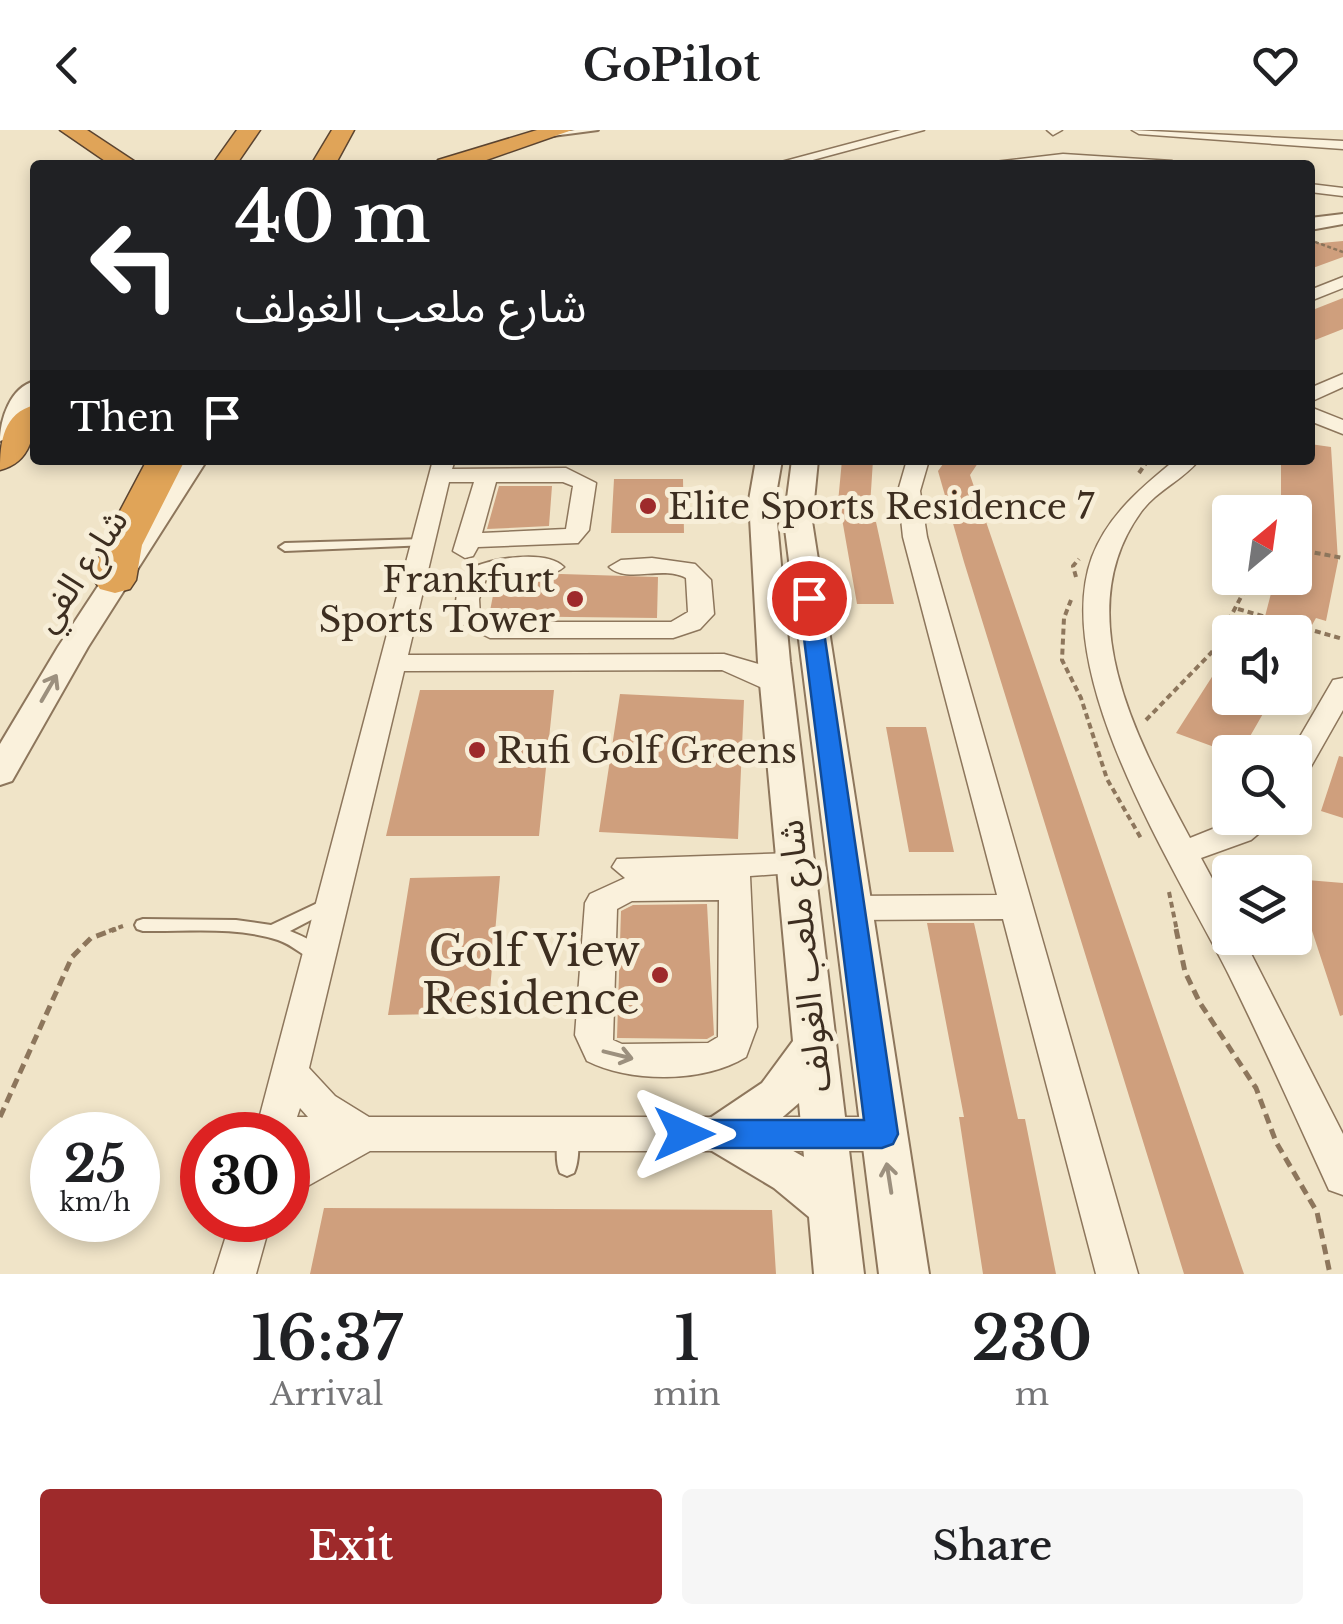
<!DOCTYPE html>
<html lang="en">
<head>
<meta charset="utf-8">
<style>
	body { margin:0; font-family:"Libre Baskerville","Noto Sans Arabic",serif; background:#f6f6f6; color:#202124; height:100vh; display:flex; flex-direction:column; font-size:38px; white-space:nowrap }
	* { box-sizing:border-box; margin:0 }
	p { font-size:32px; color:#757577 }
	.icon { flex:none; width:55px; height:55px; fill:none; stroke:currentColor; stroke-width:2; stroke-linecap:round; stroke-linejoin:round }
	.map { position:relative; height:1144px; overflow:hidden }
	.sheet { display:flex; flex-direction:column; background:#fff; flex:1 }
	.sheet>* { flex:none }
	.top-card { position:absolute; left:30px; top:30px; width:1285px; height:305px; border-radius:10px; box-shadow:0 5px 15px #0003; background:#202124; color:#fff; overflow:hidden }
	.needle { width:65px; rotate:29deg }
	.controls { position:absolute; left:1212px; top:365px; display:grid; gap:20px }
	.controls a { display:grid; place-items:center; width:100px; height:100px; border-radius:10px; background:#fff; box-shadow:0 5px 15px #0003; font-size:50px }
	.speed { position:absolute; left:30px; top:982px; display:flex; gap:20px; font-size:50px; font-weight:700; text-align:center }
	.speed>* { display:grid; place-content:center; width:130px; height:130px; border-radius:50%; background:#fff; box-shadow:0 5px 15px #0003; line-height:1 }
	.speed small { font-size:25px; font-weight:400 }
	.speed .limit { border:15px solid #d22; background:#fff; color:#111 }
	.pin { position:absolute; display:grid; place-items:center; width:85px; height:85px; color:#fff; margin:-42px; border:5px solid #fff; border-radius:50%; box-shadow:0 2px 10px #0007 }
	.me { position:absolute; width:110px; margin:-55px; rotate:90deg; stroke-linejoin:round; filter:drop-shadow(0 0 8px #0008) }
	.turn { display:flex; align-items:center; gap:35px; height:210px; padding:0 40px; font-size:45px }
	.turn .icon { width:130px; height:130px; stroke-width:2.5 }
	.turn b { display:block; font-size:70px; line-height:85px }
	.then { display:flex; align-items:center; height:95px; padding:0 40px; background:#0003; gap:20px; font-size:38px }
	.eta { display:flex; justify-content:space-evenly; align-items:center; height:170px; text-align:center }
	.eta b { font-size:60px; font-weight:600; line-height:70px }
	.cta { display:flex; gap:20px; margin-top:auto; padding:20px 40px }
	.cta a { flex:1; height:115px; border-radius:10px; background:#9e2a2b; color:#fff; font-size:40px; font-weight:600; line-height:115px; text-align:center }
	.cta a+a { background:#f6f6f6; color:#202124 }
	header { display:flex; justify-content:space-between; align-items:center; height:130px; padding:0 40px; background:#fff; font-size:45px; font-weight:600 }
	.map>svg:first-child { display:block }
	.building { fill:#cf9f7d }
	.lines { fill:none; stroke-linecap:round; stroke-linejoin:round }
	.service-casing { stroke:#8d765c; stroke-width:4 }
	.minor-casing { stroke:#8d765c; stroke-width:3 }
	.tertiary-casing { stroke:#8d765c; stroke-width:4 }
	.motorway-casing { stroke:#5b4430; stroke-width:3 }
	.path-far2 { stroke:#8d765c; stroke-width:2.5; stroke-dasharray:4 2.5; stroke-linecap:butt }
	.path-far1 { stroke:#8d765c; stroke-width:4; stroke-dasharray:6 4; stroke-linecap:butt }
	.path { stroke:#8d765c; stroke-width:5; stroke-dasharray:10 6; stroke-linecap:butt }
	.service { fill:#faf1dc; fill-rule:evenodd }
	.minor { fill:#faf1dc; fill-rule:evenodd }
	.tertiary { fill:#faf1dc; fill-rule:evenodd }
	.motorway { fill:#e0a458; fill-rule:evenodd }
	.oneway { stroke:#9c907e }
	.route { fill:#1a73e8; stroke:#114b97; stroke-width:2.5 }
	.poi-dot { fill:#9e2a2b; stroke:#f7eed8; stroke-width:4 }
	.labels { text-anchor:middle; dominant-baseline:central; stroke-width:10; stroke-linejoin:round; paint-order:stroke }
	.poi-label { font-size:35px; fill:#3d2e20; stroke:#f7eed8; text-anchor:start }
	.street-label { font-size:35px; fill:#3d2e20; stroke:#f7eed8 }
	.near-poi-label { font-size:42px; fill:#3d2e20; stroke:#f7eed8; text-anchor:end }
</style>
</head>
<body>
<header><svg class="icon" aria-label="back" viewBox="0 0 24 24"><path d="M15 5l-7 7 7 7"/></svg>GoPilot<svg class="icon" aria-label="heart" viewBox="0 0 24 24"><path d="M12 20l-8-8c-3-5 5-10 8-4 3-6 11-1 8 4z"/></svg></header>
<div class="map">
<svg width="1343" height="1144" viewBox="0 0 1343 1144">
	<rect width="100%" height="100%" fill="#f0e4c8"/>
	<!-- building -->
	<path class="building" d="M1343,111V127L1310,139V114Z
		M1343,168V199L1310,212V181Z
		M1310,314L1331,317L1338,431L1326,491L1316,488L1308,502H1261L1275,448H1295V382H1281V330H1310Z
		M842,330H873L869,392H876L894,474H857L841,383H837Z
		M946,330H980L970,345L1244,1144H1184L964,432L938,341Z
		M614,349H683L684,403H611Z
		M499,356H552L549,396L487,399Z
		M561,444L658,447L657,488L489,486L496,450Z
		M1217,539L1230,543V568H1272L1241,622H1228L1176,603Z
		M420,560H554L539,706H386Z
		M620,564L744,570L738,709L599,702Z
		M886,597H926L954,722H909Z
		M1339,626L1343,627V688L1321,681Z
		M500,746L488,883L388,885L410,748Z
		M1295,749L1343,753V885L1340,886Z
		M707,774L714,905L707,909L617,908L621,781L633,775Z
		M927,793H974L1018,989H1025L1056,1144H983L959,987H964Z
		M324,1078L772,1080L776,1144H310Z"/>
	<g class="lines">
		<defs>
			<path id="service" d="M575,0H598L545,7L542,5Z
				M424,409L428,411L430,413L428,415L285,421L279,417L285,413Z
				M326,769L332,771L334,775L332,779L290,801C304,807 319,813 327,826L325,831L319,833C304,827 293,815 278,810C235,796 187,802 143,801L137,799L135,795L137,791L143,789L236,790L271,795Z
				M568,997L575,999C580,1010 579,1032 574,1043L567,1046L560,1043C555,1032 556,1010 561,999Z"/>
			<path id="minor" d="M901,0H924L794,35H770Z
				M1047,0H1062L1053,5Z
				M1132,0L1343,11V19L1139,4Z
				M1063,24L1172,31L1179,35H969Z
				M1310,54L1343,58V66L1310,62Z
				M1343,147V158L1310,171V160Z
				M1343,244V257L1310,272V258Z
				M1310,277L1343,290V304L1310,291Z
				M433,330H455L452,339L566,338L596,353L589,400L578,413L478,417L473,426L465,428L453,421L474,352H449L408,525L724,524L762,535L790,556L776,564L722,540L404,541L309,938L335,966L369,987H882L896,992L901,1004L896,1016L882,1021H370L288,1067V1029L301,1021H288V1005L255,1004ZM496,352H563L573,356L566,399L482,403ZM300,978L308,987H297Z
				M907,330H929L920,361L927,407L1138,1144H1096L1003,789L851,790L839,787L835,778L839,769L851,766L997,765L903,407L898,361Z
				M1175,330H1199C1183,350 1156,361 1141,382C1067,484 1139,613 1190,708L1240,688H1277L1251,710L1201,728L1230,782V808H1243L1343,1004V1065L1329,1060C1296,988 1264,916 1229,845C1177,741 1049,545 1092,427C1108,385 1141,358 1175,330Z
				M652,428L695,434L711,450L714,484L700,499L673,508H490L454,490L458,454L469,439C491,428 546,419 564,437C545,454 510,437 486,449L479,469L480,486L494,492H671L688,482L686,448C662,435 627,454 609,437L621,430Z
				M1343,548V580L1305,647L1295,650V622H1291L1333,550Z
				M794,723L805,726L810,734L805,742L750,746L757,897L746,927C704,953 631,953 587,931L575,905L585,773L590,764L625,748L612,737L617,729ZM719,770L718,907L708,913L622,914L613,910L617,779L632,771Z
				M231,1090H271L256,1144H214Z"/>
			<path id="tertiary" d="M1343,84V94L1310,100V88Z
				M35,251C35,273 24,305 0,311C0,290 10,257 35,251Z
				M181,330H207L88,517L12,651L0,655V614L58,517Z
				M756,330H782L775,370L790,532L864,1144H814L809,1087L774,1058L707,1018L700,1004L707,990L762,953L793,911L758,532L749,370ZM799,973L804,1027L763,1004Z
				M792,330H818L812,391L929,1144H879L784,391Z"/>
			<path id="motorway" d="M60,0H87L140,35H111Z
				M237,0H260L236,35H212Z
				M332,0H354L335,35H311Z
				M537,0H572L472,35H435L438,30Z
				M35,275C35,303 32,332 0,340C0,312 3,283 35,275Z
				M147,330H185L142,415L136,450L130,459L115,463L100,459L94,450L102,415Z"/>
		</defs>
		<!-- service casing -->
		<use href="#service" class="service-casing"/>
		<!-- minor casing -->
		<use href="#minor" class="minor-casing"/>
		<!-- tertiary casing -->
		<use href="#tertiary" class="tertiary-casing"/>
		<!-- motorway casing -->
		<use href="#motorway" class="motorway-casing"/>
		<!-- path-far2 -->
		<path class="path-far2" d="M1315,112L1343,122"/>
		<!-- path-far1 -->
		<path class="path-far1" d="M1139,343L1148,330
			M1257,375L1258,382
			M1295,419L1343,428
			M1076,447L1073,436L1079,429
			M1071,470L1064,488L1062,530L1081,568L1107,649L1142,710
			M1238,479L1343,509
			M1146,590L1212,522L1251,448
			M1169,762L1177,801
			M109,801L123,796"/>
		<!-- path -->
		<path class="path" d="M1176,799L1185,842L1200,873L1256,958L1276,1012L1317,1082L1330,1144
			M0,987L72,827L91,808L116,799"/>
		<!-- service -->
		<use href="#service" class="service"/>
		<!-- minor -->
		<use href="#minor" class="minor"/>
		<!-- tertiary -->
		<use href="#tertiary" class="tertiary"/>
		<!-- motorway -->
		<use href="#motorway" class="motorway"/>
	</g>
	<!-- one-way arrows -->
	<defs><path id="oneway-shaft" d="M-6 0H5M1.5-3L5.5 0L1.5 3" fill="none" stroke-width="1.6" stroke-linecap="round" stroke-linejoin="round" transform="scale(2.5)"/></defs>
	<g class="oneway">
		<use href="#oneway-shaft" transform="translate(49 558) rotate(-60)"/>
		<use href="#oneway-shaft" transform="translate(618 925) rotate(14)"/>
		<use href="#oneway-shaft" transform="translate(889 1048) rotate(-99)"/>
	</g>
	<!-- route -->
	<path class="route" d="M809,461L819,468L898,1004L893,1014L882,1018H684L673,1014L668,1004L673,994L684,990H864L799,468Z"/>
	<!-- markers -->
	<g class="poi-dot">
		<circle cx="648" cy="376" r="10"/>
		<circle cx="575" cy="469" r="10"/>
		<circle cx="477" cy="620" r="10"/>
		<circle cx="660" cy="845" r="10"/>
	</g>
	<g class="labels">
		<!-- poi labels -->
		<g class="poi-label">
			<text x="668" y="376">Elite Sports Residence 7</text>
			<text x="555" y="449" text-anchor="end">Frankfurt<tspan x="555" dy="40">Sports Tower</tspan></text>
			<text x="497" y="620">Rufi Golf Greens</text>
		</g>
		<!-- street labels -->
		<g class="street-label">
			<text transform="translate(80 440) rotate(-56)">شارع الفي</text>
			<text transform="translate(804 826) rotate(-96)">شارع ملعب الغولف</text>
		</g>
		<!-- near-poi labels -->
		<g class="near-poi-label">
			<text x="640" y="821">Golf View<tspan x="640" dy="48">Residence</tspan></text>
		</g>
	</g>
</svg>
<div class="controls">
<a><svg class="needle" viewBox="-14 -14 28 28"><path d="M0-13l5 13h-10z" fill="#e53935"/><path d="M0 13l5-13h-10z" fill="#757577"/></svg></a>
<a><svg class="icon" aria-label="sound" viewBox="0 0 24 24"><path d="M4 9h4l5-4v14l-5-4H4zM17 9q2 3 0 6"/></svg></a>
<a><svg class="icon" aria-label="search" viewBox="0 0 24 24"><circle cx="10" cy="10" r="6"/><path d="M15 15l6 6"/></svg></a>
<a><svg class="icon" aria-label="layers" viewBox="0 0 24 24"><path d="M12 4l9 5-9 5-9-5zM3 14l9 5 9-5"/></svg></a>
</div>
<div class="speed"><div>25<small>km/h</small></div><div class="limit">30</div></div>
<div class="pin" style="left:809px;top:468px;background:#d93025"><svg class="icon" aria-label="arrive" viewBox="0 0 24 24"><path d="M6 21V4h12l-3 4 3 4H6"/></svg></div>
<svg class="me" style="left:684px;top:1004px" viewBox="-20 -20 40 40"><path d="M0-17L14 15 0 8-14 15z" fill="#1a73e8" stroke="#fff" stroke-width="4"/></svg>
<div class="top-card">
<div class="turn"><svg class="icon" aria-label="left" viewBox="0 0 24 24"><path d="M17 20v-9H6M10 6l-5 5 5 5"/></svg><div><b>40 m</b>شارع ملعب الغولف</div></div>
<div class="then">Then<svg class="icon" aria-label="arrive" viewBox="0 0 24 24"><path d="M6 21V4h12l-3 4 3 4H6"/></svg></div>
</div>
</div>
<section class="sheet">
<div class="eta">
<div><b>16:37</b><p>Arrival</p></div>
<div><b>1</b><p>min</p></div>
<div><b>230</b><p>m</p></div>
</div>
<div class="cta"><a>Exit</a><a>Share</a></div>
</section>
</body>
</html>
